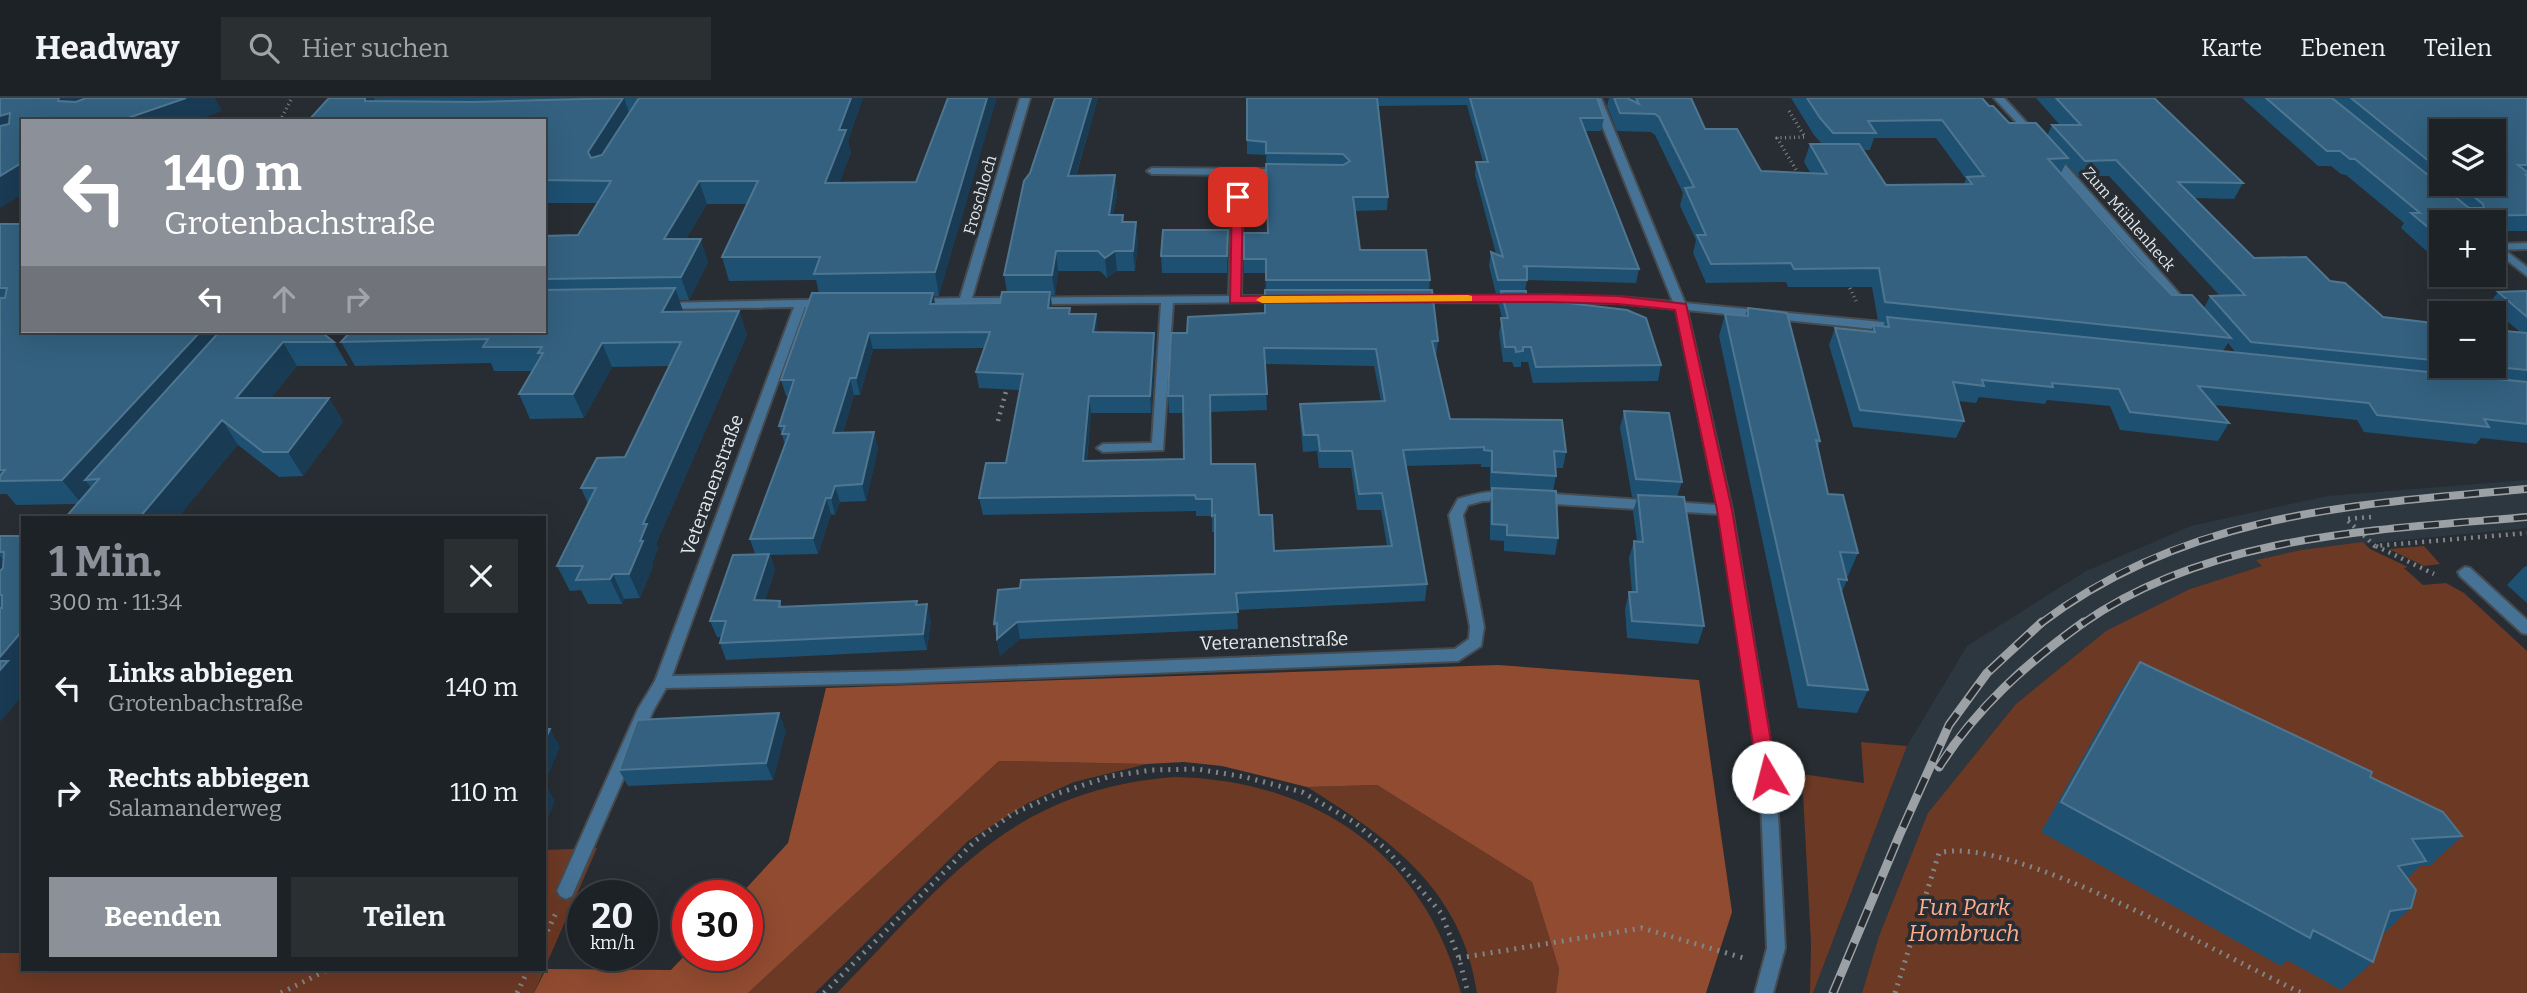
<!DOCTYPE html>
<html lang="de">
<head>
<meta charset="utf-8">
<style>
	body { margin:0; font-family:Bitter,serif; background:#2a2f32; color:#f1f3f6; height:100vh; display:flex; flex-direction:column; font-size:26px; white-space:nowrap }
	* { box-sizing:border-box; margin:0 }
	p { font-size:23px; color:#a0a4a7 }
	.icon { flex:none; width:38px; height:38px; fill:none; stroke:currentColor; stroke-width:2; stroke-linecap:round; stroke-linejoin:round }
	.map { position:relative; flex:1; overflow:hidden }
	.panel { position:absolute; left:21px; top:418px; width:525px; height:455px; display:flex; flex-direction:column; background:#1d2226; border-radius:0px; box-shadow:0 7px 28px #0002,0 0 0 2px #3b3f43 }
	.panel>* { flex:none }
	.banner { position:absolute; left:21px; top:21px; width:525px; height:214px; border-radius:0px; box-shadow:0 7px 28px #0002,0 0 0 2px #3b3f43; background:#8c9099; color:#fff; overflow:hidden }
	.buttons { position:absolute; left:2429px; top:21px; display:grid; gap:14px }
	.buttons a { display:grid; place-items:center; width:77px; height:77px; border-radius:0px; background:#1d2226; box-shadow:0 7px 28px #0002,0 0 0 2px #3b3f43; font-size:35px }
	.speed { position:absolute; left:567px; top:782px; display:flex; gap:14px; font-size:35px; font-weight:700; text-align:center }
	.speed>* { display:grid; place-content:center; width:91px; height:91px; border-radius:50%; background:#1d2226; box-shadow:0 7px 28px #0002,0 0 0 2px #3b3f43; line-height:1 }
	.speed small { font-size:18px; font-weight:400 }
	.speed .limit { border:10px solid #d22; background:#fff; color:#111 }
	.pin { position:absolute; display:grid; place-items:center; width:60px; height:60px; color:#fff; margin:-30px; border-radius:14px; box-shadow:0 4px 10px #0006 }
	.me { position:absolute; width:77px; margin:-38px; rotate:352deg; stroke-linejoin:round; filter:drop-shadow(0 0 5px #0008) }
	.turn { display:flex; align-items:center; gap:24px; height:147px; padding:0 28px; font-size:32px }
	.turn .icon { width:91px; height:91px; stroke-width:2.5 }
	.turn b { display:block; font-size:49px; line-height:60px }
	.lanes { display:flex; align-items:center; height:66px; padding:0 28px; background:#0003; justify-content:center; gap:35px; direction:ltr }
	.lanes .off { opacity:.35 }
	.round { display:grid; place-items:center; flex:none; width:74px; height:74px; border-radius:0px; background:#2a2f32 }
	.head { display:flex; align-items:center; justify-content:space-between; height:119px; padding:0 28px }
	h1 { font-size:42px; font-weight:700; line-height:52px; color:#8c9099 }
	.action { display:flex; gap:14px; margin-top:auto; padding:14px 28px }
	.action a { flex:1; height:80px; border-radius:0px; background:#8c9099; color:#fff; font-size:28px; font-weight:700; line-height:80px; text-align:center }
	.action a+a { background:#2a2f32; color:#f1f3f6 }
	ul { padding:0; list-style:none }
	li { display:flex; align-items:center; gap:21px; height:105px; padding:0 28px }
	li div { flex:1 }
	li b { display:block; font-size:26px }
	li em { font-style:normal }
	header { display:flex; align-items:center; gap:42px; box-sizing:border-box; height:98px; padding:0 35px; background:#1d2226; border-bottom:2px solid #3b3f43 }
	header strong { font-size:33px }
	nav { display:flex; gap:38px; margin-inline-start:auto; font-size:24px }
	.search { width:490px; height:63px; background:#2a2f32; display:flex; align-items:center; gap:18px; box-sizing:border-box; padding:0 24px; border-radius:0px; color:#a0a4a7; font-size:26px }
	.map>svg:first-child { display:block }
	.built { fill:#2c3740 }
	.green { fill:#6c3925 }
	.forest { fill:#914b30 }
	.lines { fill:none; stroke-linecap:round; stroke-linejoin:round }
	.service-casing { stroke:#454b4f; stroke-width:4 }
	.minor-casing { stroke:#454b4f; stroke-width:4 }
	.path-far2 { stroke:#808589; stroke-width:3.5; stroke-dasharray:1 3.5; stroke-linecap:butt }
	.path-far1 { stroke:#808589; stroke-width:4.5; stroke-dasharray:2 5; stroke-linecap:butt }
	.path { stroke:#808589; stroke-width:5; stroke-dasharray:2 6; stroke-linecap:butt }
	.service { fill:#467295; fill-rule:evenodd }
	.minor { fill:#467295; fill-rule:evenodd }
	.rail-far1-casing { stroke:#9ca1a5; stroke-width:8 }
	.rail-casing { stroke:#9ca1a5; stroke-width:9 }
	.rail-far1 { stroke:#272d32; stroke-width:5; stroke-dasharray:15; stroke-linecap:butt }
	.rail { stroke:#272d32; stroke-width:6; stroke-dasharray:18; stroke-linecap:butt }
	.wall { fill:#1e5072; fill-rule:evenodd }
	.shaded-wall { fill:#193b53 }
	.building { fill:#33617f; stroke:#4f7690; stroke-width:2; fill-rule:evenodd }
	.route { fill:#e11d48; stroke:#92132f; stroke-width:2 }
	.slow { fill:#f59e0b }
	.labels { text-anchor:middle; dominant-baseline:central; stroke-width:7; stroke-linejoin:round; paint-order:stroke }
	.far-street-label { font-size:16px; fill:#e3e7ea; stroke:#272d32 }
	.street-label { font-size:19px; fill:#e3e7ea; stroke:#272d32 }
	.near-park-label { font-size:23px; font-style:italic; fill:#ffac8d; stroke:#272d32 }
</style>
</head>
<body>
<header>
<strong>Headway</strong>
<div class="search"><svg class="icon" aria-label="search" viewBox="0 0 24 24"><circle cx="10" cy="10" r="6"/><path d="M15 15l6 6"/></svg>Hier suchen</div>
<nav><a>Karte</a><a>Ebenen</a><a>Teilen</a></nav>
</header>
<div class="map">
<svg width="2527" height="895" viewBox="0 0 2527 895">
	<rect width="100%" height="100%" fill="#272d32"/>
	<!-- built -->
	<path class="built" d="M2527,382V430L2301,452L2257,462L2263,468L2190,491L1920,735L1879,838L1862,895H1813L1907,648L1967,548L2086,473L2191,428L2327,398Z"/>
	<!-- green -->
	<path class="green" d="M2363,444L2370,451L2408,469L2404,470L2423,487L2446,485L2464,495L2527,553V895H1862L1879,838L1928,715L2016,606L2106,533L2190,491L2262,468L2256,462L2301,452Z
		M2424,448L2440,466L2424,468L2389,451Z
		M1861,644L1907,648L1813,895H1810L1811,846L1802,676L1864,685Z
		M999,663L1147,666L1074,684L1028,705L968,743L815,895H748Z
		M1175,679C1315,682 1425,756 1461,895H837C945,785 1009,691 1175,679Z
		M1377,687L1532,784L1559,871L1556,895H1477C1462,791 1389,740 1307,689Z
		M597,750L534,895H0V855H23V872H544V752Z"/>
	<!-- forest -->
	<path class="forest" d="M1498,567L1699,582L1732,814L1706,895H1556L1559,871L1532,784L1377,687L1307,689L1222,668L1184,664L1147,666L999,663L748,895H534L546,871L671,872L688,854V858H747V798H739L788,745L826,590Z"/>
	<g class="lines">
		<defs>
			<path id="service" d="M2527,145V151L2494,152V146H2496Z
				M2465,469L2470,470L2527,522V536L2522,535L2460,478L2458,474Z"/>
			<path id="minor" d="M1020,0H1030L972,200L1229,198L1233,77L1152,76L1147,73L1152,70L1285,71L1290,74L1285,77H1243L1241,198H1285L1291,201L1285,204L1173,205L1163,352L1103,354L1097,350L1103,346L1152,345L1161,205L916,207L910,204L916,201L960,200Z
				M1591,0H1601L1685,205L1903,226L1909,230L1903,234L1687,212L1732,412L1776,679L1785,850L1773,895H1755L1767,850L1760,679L1719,416L1538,405L1531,400L1538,395L1717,407L1676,211L1618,205L1417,204L1411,201L1417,198L1618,199L1673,204Z
				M1994,0H2004L2037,36V40H2031Z
				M2048,56H2056L2191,209V213H2183L2048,60Z
				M2494,144L2527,169V178L2494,152Z
				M801,202H826L832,205L826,208L805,209L672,578L899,573L1455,551L1469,541L1470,529L1449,417L1458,401C1477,395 1495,391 1515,396L1517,399L1515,402L1483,403L1468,407L1463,417L1484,529L1481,548L1458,563L899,585L666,590L653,613L572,798L566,801L560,798L557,793L638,611L655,583L794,209L664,211L658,208L664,205Z"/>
		</defs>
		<!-- service casing -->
		<use href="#service" class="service-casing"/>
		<!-- minor casing -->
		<use href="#minor" class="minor-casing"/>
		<!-- path-far2 -->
		<path class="path-far2" d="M1789,13L1805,39L1777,40L1801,80
			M280,23L292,0
			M1848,186L1856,203"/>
		<!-- path-far1 -->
		<path class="path-far1" d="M998,323L1008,286
			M2371,419L2346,421L2375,448L2527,435
			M2376,448L2434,476"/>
		<!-- path -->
		<path class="path" d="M544,840L556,815
			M1459,860L1642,830L1747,861
			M281,895L327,872
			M517,895L528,872
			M824,895L975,743L1012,716L1059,695L1111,678L1152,672L1197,671L1245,679L1302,694L1354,724L1387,752L1441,815L1459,860L1468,895
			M1895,895L1939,755C2010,735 2229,862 2302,895"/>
		<!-- service -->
		<use href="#service" class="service"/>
		<!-- minor -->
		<use href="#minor" class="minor"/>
		<defs>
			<path id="rail-far1" d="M2040,526C2184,416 2353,406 2527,391
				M2082,526C2210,436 2377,432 2527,419"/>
			<path id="rail" d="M1939,669C1977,609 2027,565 2084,524
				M1833,895L1899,738L1949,627L1987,575L2042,524"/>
		</defs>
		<!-- rail-far1 casing -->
		<use href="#rail-far1" class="rail-far1-casing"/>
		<!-- rail casing -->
		<use href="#rail" class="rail-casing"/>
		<!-- rail-far1 -->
		<use href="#rail-far1" class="rail-far1"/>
		<!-- rail -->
		<use href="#rail" class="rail"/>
	</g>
	<!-- wall -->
	<path class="wall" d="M329,0H863L848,43L851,54L839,85L916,84L948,0L939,198H933L935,205H1000L1007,194L1004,177L1030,75L1055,0H1098L1076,78L1115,77L1117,97L1113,117H1123L1124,124L1138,143L1135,173H1117L1107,180L1100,173H1058L1055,197H1051L1052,210L1071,216H1096L1097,234L1155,251L1151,315H1091L1087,363L1184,361L1183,315H1169L1168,298L1187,235L1265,215L1266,175H1244V135H1268L1266,57L1247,56V0H1597L1604,20L1601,33H1585L1639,171L1636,185L1527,182L1525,193L1526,200L1661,267L1658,283L1533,285L1528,264H1521V269H1514L1512,264H1503L1499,235L1502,220L1499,208L1500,196H1496L1489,168L1491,154L1496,156L1475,77L1476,64H1483L1467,7L1378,8L1388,99L1387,112L1355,113L1360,152L1430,182L1429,192L1438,243L1436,259L1450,321L1566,354L1563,370H1555L1556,378L1553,393L1558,440L1555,457L1504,453V443L1490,442V406L1492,391H1490V369H1481V366L1406,368L1427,486L1425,503L1237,512L1238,531L1020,541L1000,558L994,526L1215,476V434H1212V418H1196V413L983,417L979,400L1006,365L1020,292L979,290L976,274L984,250L873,251L860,297H854L843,335L874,334L878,351L866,403L840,404L835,417L831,416L818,456L770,457L775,472L765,502L780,503L782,508L918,507L931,522L927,552L726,562L720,545L721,539H717L710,523L755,456L750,441L785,346L779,328L789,298H786L781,282L819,195L816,182L729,183L722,159L747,106H707L686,141L708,164L689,202H679L683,214L739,213L747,237L656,446L658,451L652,465L653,468L640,500L624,501L622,506H588L581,492L570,493L557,468L588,406L581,390L625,359L669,268L612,269L584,320L530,321L519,296L533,273H494L491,265L355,268L341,244L544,233V138L578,137L597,105H544V23ZM1265,266L1374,268L1381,303L1300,306V322L1303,354L1317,353L1319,370H1351L1357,412H1381L1387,448L1274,453L1259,417L1211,366L1210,314L1267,312Z
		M1609,0H1691L1705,31L1761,73L1811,76L1804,64L1810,46H1822L1814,37L1791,0H1982L2009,25L2047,38L2052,27H2060L2036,0H2156V1L2243,85L2234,101L2195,100L2254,160L2330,183L2383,219L2441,226V268H2494L2520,234L2488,207L2498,194L2527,193V345L2481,340L2476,346L2364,334L2357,322L2214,307L2229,325L2218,343L2120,332L2110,308L2047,302L2045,306L1979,299L1976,305L1958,303L1964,323L1956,340L1853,329L1829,247L1835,230L1871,234L1873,227L1883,228L1885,224L1878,223L1872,189H1788L1786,184L1706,185L1693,155L1696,142L1680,108L1683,95L1655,37L1651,34L1617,33L1607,8ZM1874,40H1936L1966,81L1964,86L1886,87L1863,52H1870ZM2066,65L2078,78H2109L2220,198H2210L2204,210L2172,197L2061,75ZM2228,245L2236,255L2223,253Z
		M2242,0H2527V133H2494V124H2441V158H2432L2401,130L2404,125L2346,77L2341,76L2331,68H2318ZM2441,33L2494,86H2441Z
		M0,125L23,233H322L321,234L334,244L348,268H297L271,300H329L343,324L303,378L279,379L238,347L77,406L16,407L7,396H0Z
		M1228,149L1227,175H1162L1161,158Z
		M1748,210L1820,343L1818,349L1828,396L1858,455L1848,478H1846L1847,482L1842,494L1868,592L1857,615L1798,610L1719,238L1725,216L1745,218Z
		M1624,313L1682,384L1677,399L1704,528L1698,546L1627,540L1625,511L1629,494H1632L1629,460L1634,443H1637L1633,414L1637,400L1632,399L1620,330Z
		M0,438H23L0,624Z
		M2527,468V505L2507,487L2524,469Z
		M2140,564L2370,679L2462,738L2431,767L2420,768L2408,780L2411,810L2382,837L2373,864L2341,892L2287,862L2281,868L2041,734L2119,595Z
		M786,632L773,682L628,688L619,672Z"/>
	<!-- shaded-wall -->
	<path class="shaded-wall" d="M59,0H131L73,21L58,3Z
		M186,0H215L222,13L195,23H119Z
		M365,0H374L382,17L365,3Z
		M624,0L631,21L596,77L588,54Z
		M851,0H863L848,43L851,54L830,108L825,85L839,32Z
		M987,0H997L939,198L935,174Z
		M1091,0H1098L1070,97L1068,78Z
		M10,15L23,34L0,44V18Z
		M23,64V96L0,110V78Z
		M1115,77L1117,97L1110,137L1109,117Z
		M699,83L707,106L672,164L664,141Z
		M1136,124L1138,143L1135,173L1133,153Z
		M701,141L708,164L689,202L681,179Z
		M1056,153L1058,173L1055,197L1052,177Z
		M1115,153L1117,173L1107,180L1105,160Z
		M675,190L683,213L662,214Z
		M1050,194L1052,210H1048Z
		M933,195L936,211L930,206Z
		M739,213L747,237L656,446L658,451L652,465L653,468L640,500L629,476L640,443L643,426Z
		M1096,216L1097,232L1095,251L1093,234Z
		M201,233H238L85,382L94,393L82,406L62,382Z
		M869,235L873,251L860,297L856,280Z
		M1154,235L1155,251L1151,315L1150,298Z
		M283,244L297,268L252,324L236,300Z
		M602,245L612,269L584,320L573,296Z
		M850,280L854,297L838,352L833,335Z
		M1089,298L1091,315L1085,380L1083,363Z
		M329,300L343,324L303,378L288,354Z
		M222,322L238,347L178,420H139Z
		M874,334L878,351L866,403L862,386Z
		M835,388L840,404L835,417L831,400Z
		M826,400L831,416L818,456L813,440Z
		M769,456L775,472L760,518L754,502Z
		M0,458L17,477L0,496Z
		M613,476L624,501L622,506L610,481Z
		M927,506L931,522L927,552L923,536Z
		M1017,524L1020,541L1000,558L997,541Z
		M23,532V597L0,624V559Z
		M779,615L786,632L773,682L766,665Z
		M550,631L560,649L545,685L555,703L544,730V644Z"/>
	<!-- building -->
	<path class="building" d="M0,0H59L58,3L76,4L86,0H186L119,23H23V64L0,78V28L9,26L10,15L0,18Z
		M329,0H365V3L474,4L623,0L588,54L591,60L602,57L639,0H851L839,32H846L825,85L916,84L948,0H987L935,174L814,176L820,159H722L758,83H699L664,141H701L681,179L544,181V138L578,137L611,83L544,82V23H308Z
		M1055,0H1091L1068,78L1115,77L1109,117H1123L1122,124H1136L1133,153H1115L1105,160L1098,153H1056L1052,177H1004L1024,83L1030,75Z
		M1247,0H1377L1388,99H1353L1360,152H1426L1430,182H1266V161H1244V135H1268L1266,66L1343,67L1350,63L1343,56L1266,55V44L1247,42Z
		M1470,0H1597L1604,20H1580L1639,171L1523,168L1527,170V182H1498L1491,154L1503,159L1476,64H1488Z
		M1614,0H1627L1639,6L1636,0H1691L1705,31H1737L1761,73L1827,76L1810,46H1859L1886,87L1972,86L1967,79L1984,78L1942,22L1868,23L1876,35H1833L1820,20L1807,0H1982L1989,8H1993L2009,25H2036L2068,60L2048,61L2138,162L2172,197H2192L2231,240L1885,204L1879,170L1794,171L1791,165L1711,166L1697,137H1706L1685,90L1694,89L1659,19L1655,16L1620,15Z
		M2056,0H2154L2243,85L2178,84L2254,160L2306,159L2330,183L2345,185L2383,219L2441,226V263L2251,244L2210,198L2245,197L2116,62L2085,63L2052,27H2081Z
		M2266,0H2332L2469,110H2484L2483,106L2458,86H2494V33H2441V73L2351,0H2527V67H2518L2527,74V77H2526L2527,78V117L2463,118L2471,124H2441V140L2411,115H2420L2355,61H2350L2340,53H2327Z
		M0,126H23V233H201L62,382L0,383V378L5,372H0V200H5L7,190H0Z
		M1163,132H1228L1227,158H1161Z
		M675,190L662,214L739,213L643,426H647L640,443H643L629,476H613L610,481L576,482L583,468H557L596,390H581L597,360L625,359L681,244L602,245L573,296H519L543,255H538L542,249H483L488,241L341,244L351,233H544V192Z
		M1265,192H1432L1438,243H1432L1450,321L1562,322L1566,354L1554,353L1556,378L1492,374V353L1484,352V349L1403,352L1427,486L1236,495L1238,514L1017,524L997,541V525L994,526L998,492L1020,490L1021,482L1215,476V417L1212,418V401H1196L1195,397L979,400L986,365H1006L1023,276L976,274L990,234L869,235L856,280H850L833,335L874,334L862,386L835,388L831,400H826L813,440L750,441L789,336H782L785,328H779L794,282H781L812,195H933L930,206L1000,205L1002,194H1050L1048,210H1070L1069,216H1096L1093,234L1154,235L1150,298H1089L1083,363L1184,361L1183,298H1168L1171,235H1187L1188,219L1265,215ZM1264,250L1376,251L1385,303L1300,306L1304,337H1318L1320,353H1352L1359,396L1382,395L1392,448L1274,453L1272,417H1259L1255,366H1211L1210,297L1267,296Z
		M1501,193H1526V200L1627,212L1646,220L1661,267L1536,269L1531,249H1523V253L1516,254L1515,249H1505L1501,220H1508Z
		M2527,193V219L2498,194Z
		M1748,210L1787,215L1820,343L1816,342L1828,396L1843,397L1858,455L1840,454L1847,482L1838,481L1868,592L1808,587L1725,216L1748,218Z
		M1887,219L2527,284V326L2484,321L2489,329L2377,317L2369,305L2198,288L2229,325L2130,314L2119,291L2052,285L2053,289L1982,282L1984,288L1953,284L1964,323L1860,312L1835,230L1875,234L1873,227L1889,229Z
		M2494,232L2527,235V272L2486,268H2494Z
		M220,233H320L334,244H283L236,300H329L288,354H263L222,322L139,420H65L99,381L85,382Z
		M1624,313L1669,315L1682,384L1636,381Z
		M1492,390L1556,393L1558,440L1507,437V427L1492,426Z
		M1638,397L1684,399L1704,528L1632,523L1629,494H1637L1634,443L1643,444Z
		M0,438H23V532L0,559V510H2V497H0V473L3,470L4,454H0Z
		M769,456L754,502L780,503L779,509L917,503L916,507L927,506L923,536L720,545L726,523H710L733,457Z
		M0,563H8L0,572Z
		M2140,564L2372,674L2370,679L2443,714L2462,738L2412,741L2426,763L2398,768L2416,792L2411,810L2390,813L2373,864L2313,832L2310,840L2061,704Z
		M779,615L766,665L619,672L637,622Z
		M544,631H550L544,644Z"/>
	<!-- route -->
	<path class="route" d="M1238,96L1243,99L1241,198L1549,196L1618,198L1686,206L1732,412L1777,679L1774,685L1768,687L1761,685L1758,679L1717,412L1675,212L1618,206L1549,204L1230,205L1232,99Z"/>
	<!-- slow -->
	<path class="slow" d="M1468,197L1472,198V203L1262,205L1256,202L1262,198Z"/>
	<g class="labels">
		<!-- far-street labels -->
		<g class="far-street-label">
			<text transform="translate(980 97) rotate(-74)">Froschloch</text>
			<text transform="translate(2129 121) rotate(49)">Zum Mühlenheck</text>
		</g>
		<!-- street labels -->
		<g class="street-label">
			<text transform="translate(712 387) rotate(-70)">Veteranenstraße</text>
			<text transform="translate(1274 543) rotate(-2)">Veteranenstraße</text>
		</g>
		<!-- near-park labels -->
		<g class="near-park-label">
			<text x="1964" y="809">Fun Park<tspan x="1964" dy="26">Hombruch</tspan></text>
		</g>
	</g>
</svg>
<div class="buttons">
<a><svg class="icon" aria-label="layers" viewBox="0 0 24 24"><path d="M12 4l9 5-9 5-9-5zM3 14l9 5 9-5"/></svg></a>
<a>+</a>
<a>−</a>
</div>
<div class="speed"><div>20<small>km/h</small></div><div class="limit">30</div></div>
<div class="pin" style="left:1238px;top:99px;background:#d93025"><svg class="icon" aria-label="arrive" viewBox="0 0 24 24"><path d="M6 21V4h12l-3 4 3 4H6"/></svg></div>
<svg class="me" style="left:1768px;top:679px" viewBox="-20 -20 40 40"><circle r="19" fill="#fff"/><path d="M0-13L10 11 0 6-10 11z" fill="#e11d48"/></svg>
<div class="banner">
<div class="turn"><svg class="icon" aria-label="left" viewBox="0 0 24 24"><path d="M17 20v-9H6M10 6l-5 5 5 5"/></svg><div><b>140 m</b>Grotenbachstraße</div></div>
<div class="lanes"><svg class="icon" aria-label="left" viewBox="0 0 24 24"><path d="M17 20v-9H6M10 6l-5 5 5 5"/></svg><svg class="icon off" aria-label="ahead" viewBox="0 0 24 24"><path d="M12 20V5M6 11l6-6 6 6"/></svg><svg class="icon off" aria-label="right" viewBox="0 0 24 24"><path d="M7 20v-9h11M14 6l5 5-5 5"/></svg></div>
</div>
<section class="panel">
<div class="head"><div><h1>1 Min.</h1><p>300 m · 11:34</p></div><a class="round"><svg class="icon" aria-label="close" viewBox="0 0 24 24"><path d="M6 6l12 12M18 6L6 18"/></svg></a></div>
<ul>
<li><svg class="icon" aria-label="left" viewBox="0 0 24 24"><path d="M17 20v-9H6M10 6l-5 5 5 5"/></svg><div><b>Links abbiegen</b><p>Grotenbachstraße</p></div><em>140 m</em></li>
<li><svg class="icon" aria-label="right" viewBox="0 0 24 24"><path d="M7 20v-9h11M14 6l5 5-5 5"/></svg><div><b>Rechts abbiegen</b><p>Salamanderweg</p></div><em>110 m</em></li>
</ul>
<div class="action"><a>Beenden</a><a>Teilen</a></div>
</section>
</div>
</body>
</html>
